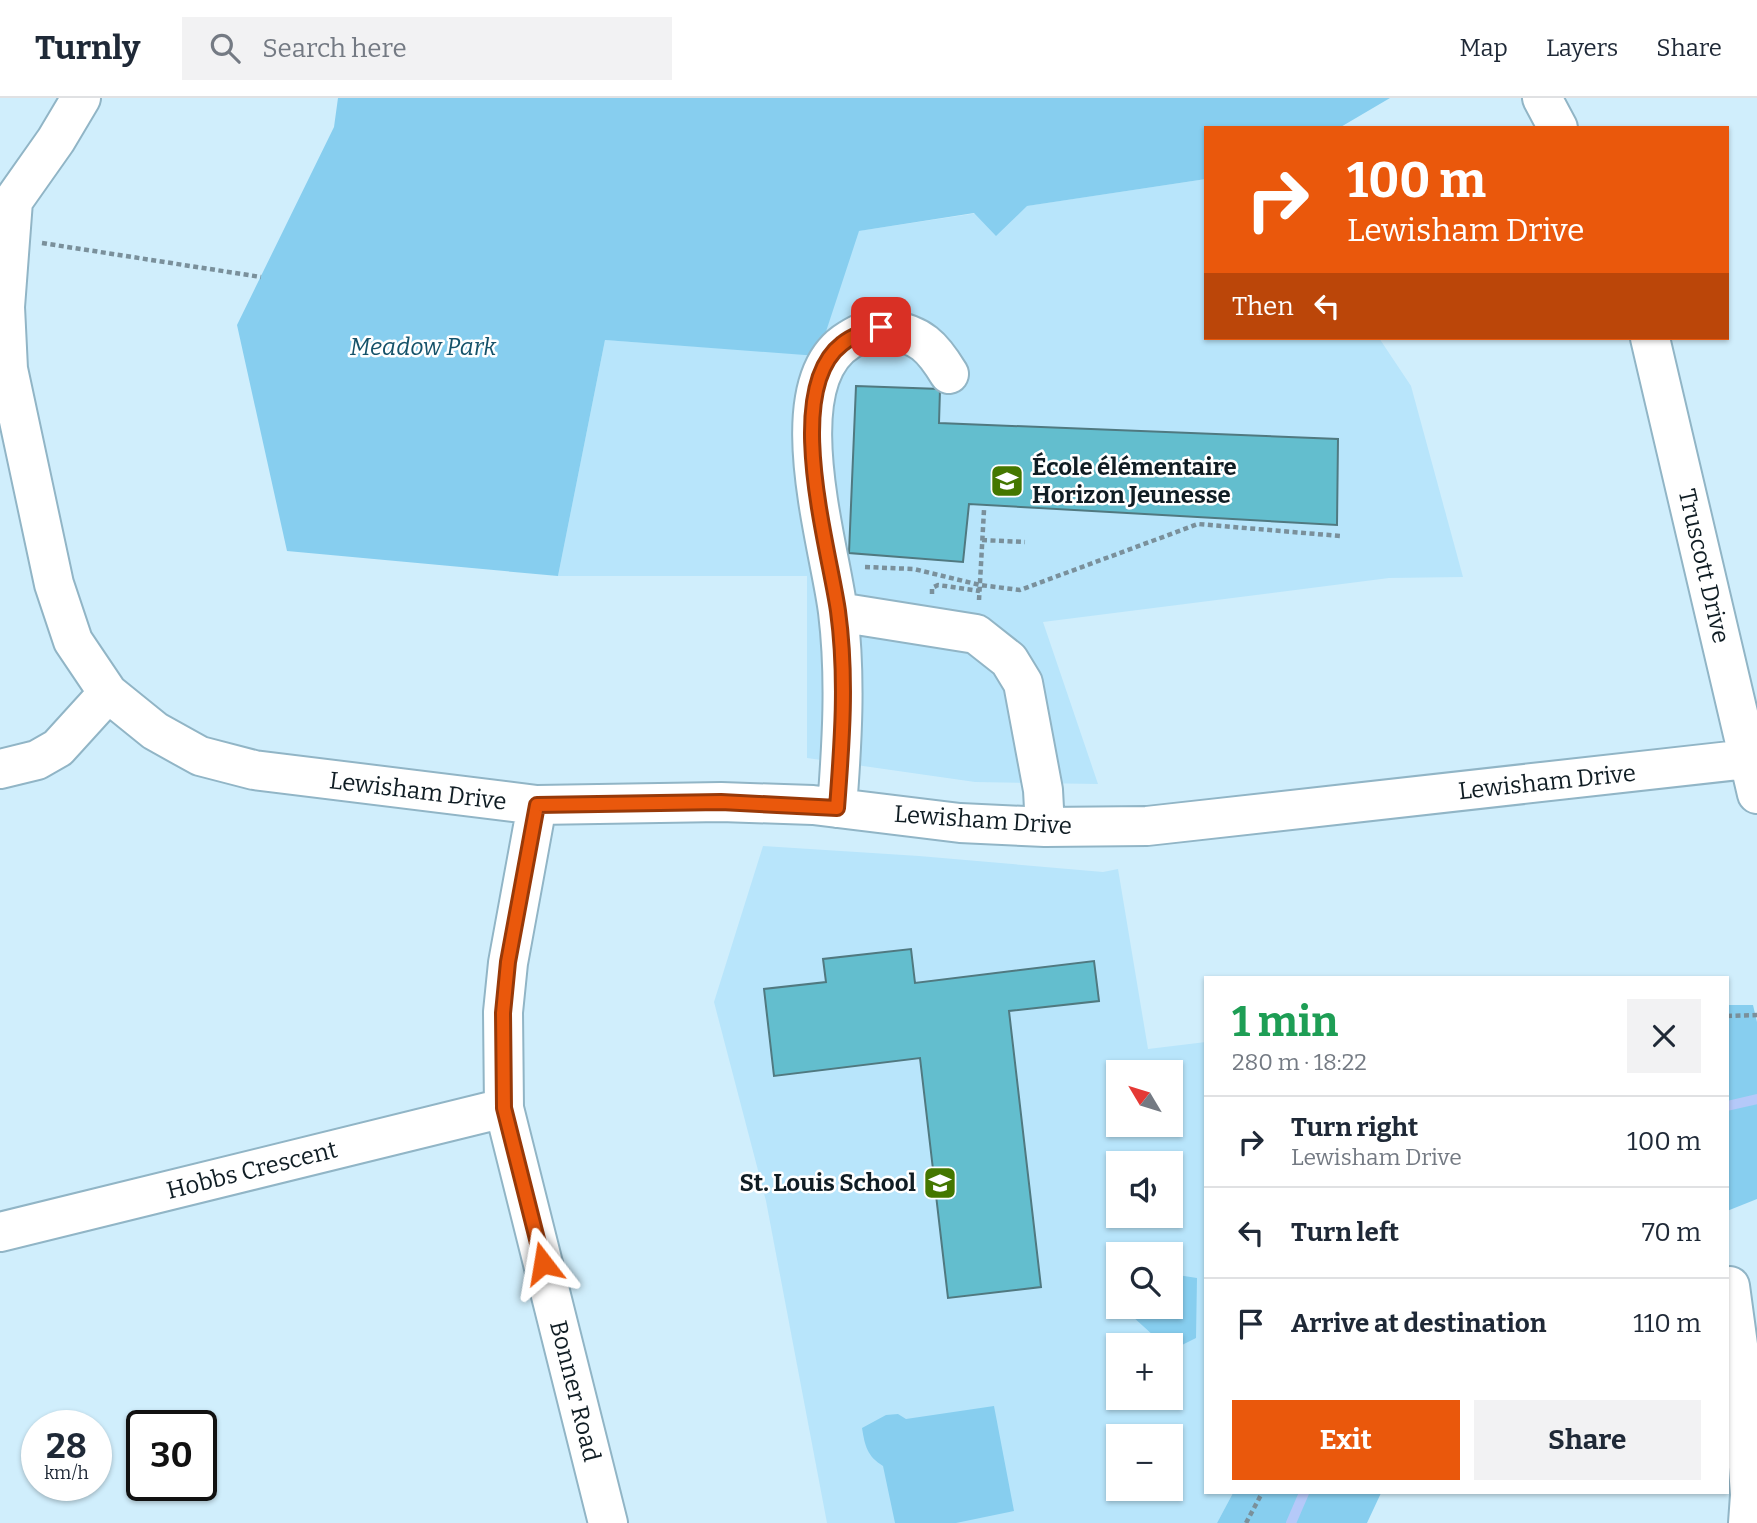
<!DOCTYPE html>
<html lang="en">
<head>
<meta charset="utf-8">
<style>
	body { margin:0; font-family:Bitter,serif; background:#f2f2f3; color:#1f2937; height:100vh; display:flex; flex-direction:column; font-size:26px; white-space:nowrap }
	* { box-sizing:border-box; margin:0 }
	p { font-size:23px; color:#747a83 }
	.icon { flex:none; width:38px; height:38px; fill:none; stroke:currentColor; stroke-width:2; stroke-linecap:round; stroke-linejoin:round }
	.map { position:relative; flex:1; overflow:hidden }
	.drawer { position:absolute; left:1204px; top:878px; width:525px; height:518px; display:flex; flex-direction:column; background:#fff; border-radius:0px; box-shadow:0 2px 5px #0004 }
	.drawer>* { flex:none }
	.top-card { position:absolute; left:1204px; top:28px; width:525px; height:214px; border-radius:0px; box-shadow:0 2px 5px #0004; background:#ea580c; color:#fff; overflow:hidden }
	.needle { width:46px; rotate:308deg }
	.tools { position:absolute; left:1106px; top:962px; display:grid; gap:14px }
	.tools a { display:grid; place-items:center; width:77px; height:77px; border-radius:0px; background:#fff; box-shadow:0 2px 5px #0004; font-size:35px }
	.speed { position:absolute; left:21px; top:1312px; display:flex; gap:14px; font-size:35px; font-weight:700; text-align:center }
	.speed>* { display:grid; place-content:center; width:91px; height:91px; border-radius:50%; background:#fff; box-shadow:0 2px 5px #0004; line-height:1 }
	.speed small { font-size:18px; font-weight:400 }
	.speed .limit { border:4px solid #111; border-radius:10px; background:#fff; color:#111 }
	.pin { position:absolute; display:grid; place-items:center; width:60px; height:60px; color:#fff; margin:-30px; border-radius:14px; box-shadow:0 4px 10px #0006 }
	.me { position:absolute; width:77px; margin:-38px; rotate:346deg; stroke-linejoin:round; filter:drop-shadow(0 0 5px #0008) }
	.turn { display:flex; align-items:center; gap:24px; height:147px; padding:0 28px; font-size:32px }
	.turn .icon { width:91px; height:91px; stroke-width:2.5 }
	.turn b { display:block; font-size:49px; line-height:60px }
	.then { display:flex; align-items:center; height:66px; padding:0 28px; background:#0003; gap:14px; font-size:26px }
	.round { display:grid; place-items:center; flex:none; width:74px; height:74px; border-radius:0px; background:#f2f2f3 }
	.summary { display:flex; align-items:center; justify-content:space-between; height:119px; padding:0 28px }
	h1 { font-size:42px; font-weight:700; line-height:52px; color:#1e9e55 }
	.action { display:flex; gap:14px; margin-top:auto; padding:14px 28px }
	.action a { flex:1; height:80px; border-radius:0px; background:#ea580c; color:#fff; font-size:28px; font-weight:700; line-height:80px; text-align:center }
	.action a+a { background:#f2f2f3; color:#1f2937 }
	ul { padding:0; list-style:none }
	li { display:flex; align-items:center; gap:21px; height:91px; padding:0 28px; border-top:2px solid #e0e1e3 }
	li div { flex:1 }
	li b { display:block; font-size:26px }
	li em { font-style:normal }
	header { display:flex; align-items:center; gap:42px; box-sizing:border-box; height:98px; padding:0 35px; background:#fff; border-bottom:2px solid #e0e1e3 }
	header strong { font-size:33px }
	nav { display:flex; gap:38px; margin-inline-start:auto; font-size:24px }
	.search { width:490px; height:63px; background:#f2f2f3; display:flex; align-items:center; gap:18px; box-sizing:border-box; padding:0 24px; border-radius:0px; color:#747a83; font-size:26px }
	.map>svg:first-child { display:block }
	.built { fill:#b8e5fb; fill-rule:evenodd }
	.green { fill:#87ceef }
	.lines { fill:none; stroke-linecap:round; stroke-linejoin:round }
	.stream { stroke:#b5c9f9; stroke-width:10 }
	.building { fill:#63bece; stroke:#507980; stroke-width:2 }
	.minor-casing { stroke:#91b5c6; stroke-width:42 }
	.path { stroke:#7a909b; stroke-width:4.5; stroke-dasharray:5 3.5; stroke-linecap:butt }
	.minor { stroke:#fff; stroke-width:38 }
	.route-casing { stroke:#983908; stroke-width:18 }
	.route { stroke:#ea580c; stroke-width:12 }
	.labels { text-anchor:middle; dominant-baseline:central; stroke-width:5; stroke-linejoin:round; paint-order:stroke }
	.park-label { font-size:24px; font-style:italic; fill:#15526a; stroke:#fff }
	.poi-label { font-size:24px; font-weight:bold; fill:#101d24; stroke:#fff; text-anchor:start }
	.street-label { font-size:24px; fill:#101d24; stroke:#fff }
</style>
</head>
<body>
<header>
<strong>Turnly</strong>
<div class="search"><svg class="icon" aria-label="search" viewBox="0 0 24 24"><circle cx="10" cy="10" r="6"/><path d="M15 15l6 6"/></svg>Search here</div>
<nav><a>Map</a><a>Layers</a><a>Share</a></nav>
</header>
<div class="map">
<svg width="1757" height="1425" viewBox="0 0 1757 1425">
	<rect width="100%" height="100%" fill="#d0eefc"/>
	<!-- built -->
	<path class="built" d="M1206,81V240H1379L1411,288L1463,479L1389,480L1043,524L1098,686L975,684L807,660V478H558L605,242L818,257L858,133Z
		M763,748L919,758L1103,774L1118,771L1148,951L1206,944V1395H1233L1217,1425H827L766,1103L714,904ZM1118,975H1171V1027H1118ZM1118,1066H1171V1118H1118ZM1118,1157H1171V1209H1118ZM1118,1248H1171V1300H1118ZM1118,1339H1171V1391H1118Z"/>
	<!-- green -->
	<path class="green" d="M338,0H1390L1339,30H1206V81L1027,108L996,138L974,115L859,133L818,258L605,242L558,478L287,453L237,227L334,29Z
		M1727,907H1753L1757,924V1101L1727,1113Z
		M1171,1176L1197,1180L1196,1240L1182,1247L1165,1248L1132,1218V1209H1171Z
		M994,1308L1014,1413L956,1425H895L883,1368C867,1358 865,1348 862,1330L886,1317L898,1316L906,1321Z
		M1233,1395H1381L1367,1425H1217Z"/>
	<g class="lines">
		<!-- stream -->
		<path class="stream" d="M1727,1008L1757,1001
			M1291,1425L1304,1395"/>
	</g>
	<!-- building -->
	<path class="building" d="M856,288L940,291L939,325L1338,341L1337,427L969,406L963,464L849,455Z
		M911,851L915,885L1094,863L1099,903L1009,913L1041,1189L948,1200L920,960L774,978L764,891L826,884L823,861Z"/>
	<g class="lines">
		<defs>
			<path id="minor" d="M81,0L56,42L13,103L5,209L8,271L54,486L73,543L108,595L155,633L200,658L254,672L537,707L721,704L813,707L960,725L1045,729L1147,728L1757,660
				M1542,0L1558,30
				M1650,240L1757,696
				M838,514L976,536L1009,562L1023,585L1043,692L1045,729
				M0,671L37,662L58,650L108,595
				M537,707L508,865L503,914L504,1010L608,1425
				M837,710C842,645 846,579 838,514C830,448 778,285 849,242C860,235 875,228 888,231C921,237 932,248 949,276
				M0,1134L504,1010
				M1730,1188L1741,1269L1750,1397L1748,1425"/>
		</defs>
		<!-- minor casing -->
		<use href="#minor" class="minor-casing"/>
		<!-- path -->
		<path class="path" d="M42,145L261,179
			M982,442L1025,444
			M865,469L914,471L980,487L1020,492L1198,426L1340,438
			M932,496V490L938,487L980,493
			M979,502L984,412
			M1727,918L1757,917
			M1246,1425L1262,1395"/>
		<!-- minor -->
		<use href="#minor" class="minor"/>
	</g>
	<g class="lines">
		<defs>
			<path id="route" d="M543,1165L504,1010L503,915L508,864L537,707L721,704L837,710C842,645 847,579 838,513C829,450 782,292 842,246C853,237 867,233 881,229"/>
		</defs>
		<!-- route casing -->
		<use href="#route" class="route-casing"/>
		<!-- route -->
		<use href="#route" class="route"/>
	</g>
	<!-- icons -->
	<defs>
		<symbol id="school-square" viewBox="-11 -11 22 22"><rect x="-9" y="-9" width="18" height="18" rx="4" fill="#470" stroke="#fff"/><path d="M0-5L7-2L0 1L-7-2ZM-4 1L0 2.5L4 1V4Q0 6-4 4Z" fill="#fff"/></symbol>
	</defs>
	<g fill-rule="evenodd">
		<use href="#school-square" x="988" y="364" width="38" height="38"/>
		<use href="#school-square" x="921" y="1066" width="38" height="38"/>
	</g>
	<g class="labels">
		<!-- park labels -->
		<g class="park-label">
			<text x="423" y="249">Meadow Park</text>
		</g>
		<!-- poi labels -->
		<g class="poi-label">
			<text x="1032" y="369">École élémentaire<tspan x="1032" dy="28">Horizon Jeunesse</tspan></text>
			<text x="916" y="1085" text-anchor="end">St. Louis School</text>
		</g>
		<!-- street labels -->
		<g class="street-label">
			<text transform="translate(1704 468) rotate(77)">Truscott Drive</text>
			<text transform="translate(1547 684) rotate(-6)">Lewisham Drive</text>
			<text transform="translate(418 693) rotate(7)">Lewisham Drive</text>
			<text transform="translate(983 722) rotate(4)">Lewisham Drive</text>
			<text transform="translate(252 1072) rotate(-14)">Hobbs Crescent</text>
			<text transform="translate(575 1293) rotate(76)">Bonner Road</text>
		</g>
	</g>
</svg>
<div class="tools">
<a><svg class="needle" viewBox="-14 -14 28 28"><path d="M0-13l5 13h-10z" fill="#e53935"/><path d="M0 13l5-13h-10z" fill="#747a83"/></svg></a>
<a><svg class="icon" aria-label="sound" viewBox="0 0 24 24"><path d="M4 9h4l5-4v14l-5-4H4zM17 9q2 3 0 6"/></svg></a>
<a><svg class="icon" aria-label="search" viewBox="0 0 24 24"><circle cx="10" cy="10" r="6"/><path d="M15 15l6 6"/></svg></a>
<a>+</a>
<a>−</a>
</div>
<div class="speed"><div>28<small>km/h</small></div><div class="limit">30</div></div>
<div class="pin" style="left:881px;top:229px;background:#d93025"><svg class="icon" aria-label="arrive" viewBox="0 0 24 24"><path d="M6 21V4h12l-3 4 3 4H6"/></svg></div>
<svg class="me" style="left:543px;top:1165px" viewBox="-20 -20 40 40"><path d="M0-17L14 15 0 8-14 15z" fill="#ea580c" stroke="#fff" stroke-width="4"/></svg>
<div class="top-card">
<div class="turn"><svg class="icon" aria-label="right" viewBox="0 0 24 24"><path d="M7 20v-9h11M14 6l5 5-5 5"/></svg><div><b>100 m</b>Lewisham Drive</div></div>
<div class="then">Then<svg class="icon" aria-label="left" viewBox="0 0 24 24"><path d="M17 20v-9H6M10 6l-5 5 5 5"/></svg></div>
</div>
<section class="drawer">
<div class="summary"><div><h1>1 min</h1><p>280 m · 18:22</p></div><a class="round"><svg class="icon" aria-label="close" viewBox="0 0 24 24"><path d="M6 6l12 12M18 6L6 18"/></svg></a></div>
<ul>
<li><svg class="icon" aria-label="right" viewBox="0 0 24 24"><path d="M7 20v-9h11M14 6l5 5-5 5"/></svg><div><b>Turn right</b><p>Lewisham Drive</p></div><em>100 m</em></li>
<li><svg class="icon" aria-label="left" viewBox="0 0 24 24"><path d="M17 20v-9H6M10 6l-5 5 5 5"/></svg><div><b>Turn left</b></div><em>70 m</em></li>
<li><svg class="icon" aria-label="arrive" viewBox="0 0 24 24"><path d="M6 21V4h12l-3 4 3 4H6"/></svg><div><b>Arrive at destination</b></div><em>110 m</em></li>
</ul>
<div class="action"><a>Exit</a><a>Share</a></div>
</section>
</div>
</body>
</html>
